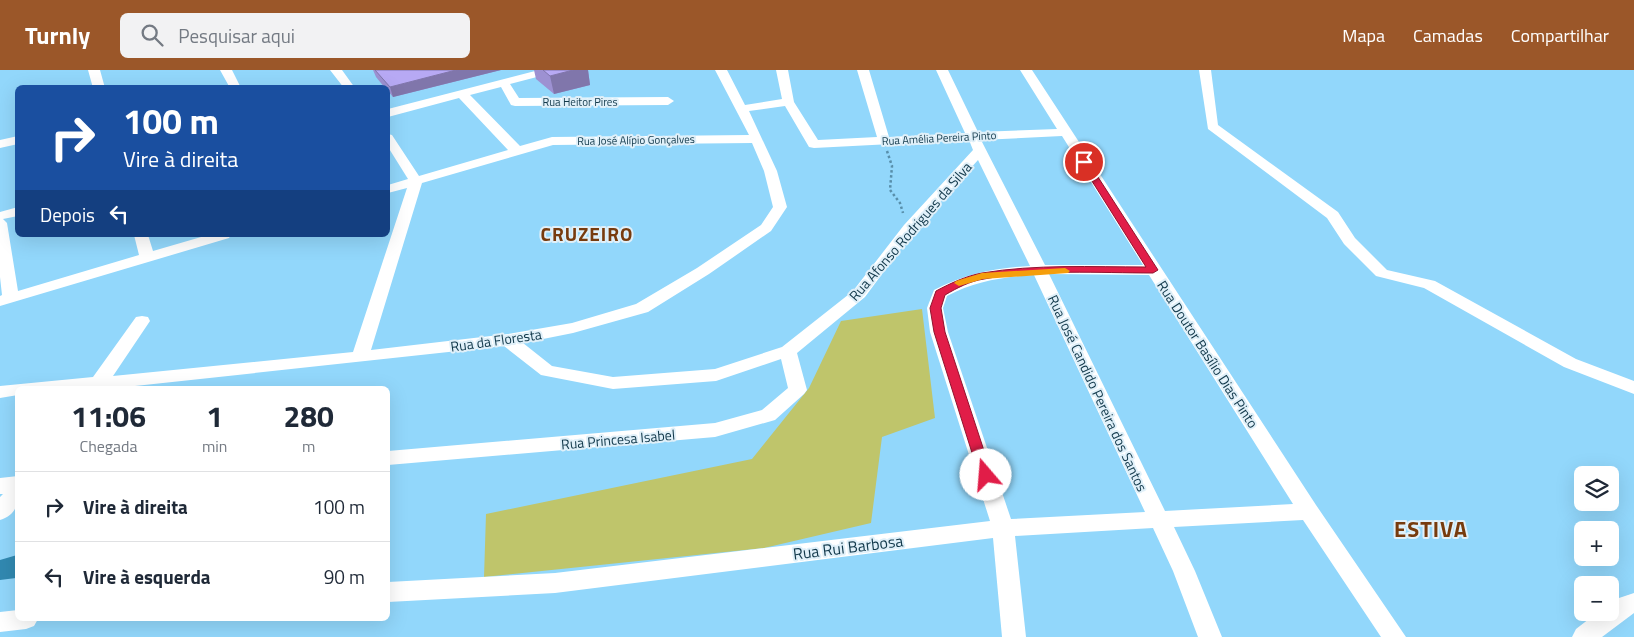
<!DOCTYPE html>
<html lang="pt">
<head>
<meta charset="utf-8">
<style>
	body { margin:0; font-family:"Titillium Web",sans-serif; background:#f2f2f3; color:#1f2937; height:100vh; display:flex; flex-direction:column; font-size:19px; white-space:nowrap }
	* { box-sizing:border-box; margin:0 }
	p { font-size:16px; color:#747a83 }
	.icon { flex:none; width:28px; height:28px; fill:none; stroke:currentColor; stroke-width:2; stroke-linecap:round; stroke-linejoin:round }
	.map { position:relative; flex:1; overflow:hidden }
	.details { position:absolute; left:15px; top:316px; width:375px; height:235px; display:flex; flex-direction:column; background:#fff; border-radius:8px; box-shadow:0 5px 20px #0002 }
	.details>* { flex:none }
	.guide { position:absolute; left:15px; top:15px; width:375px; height:152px; border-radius:8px; box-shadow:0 5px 20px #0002; background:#1a4fa0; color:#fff; overflow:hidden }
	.controls { position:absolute; left:1574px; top:396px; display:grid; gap:10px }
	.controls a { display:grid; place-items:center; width:45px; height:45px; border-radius:8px; background:#fff; box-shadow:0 5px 20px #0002; font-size:25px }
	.pin { position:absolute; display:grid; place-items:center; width:42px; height:42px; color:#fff; margin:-21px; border:2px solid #fff; border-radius:50%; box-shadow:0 1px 5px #0007 }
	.me { position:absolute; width:55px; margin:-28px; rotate:342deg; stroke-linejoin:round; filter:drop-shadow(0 0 4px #0008) }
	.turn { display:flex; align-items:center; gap:18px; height:105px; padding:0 25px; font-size:22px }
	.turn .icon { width:65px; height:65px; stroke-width:2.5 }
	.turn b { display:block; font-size:35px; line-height:42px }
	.then { display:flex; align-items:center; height:48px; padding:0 25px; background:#0003; gap:10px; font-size:19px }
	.eta { display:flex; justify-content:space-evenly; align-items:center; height:85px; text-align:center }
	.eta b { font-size:30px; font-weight:700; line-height:35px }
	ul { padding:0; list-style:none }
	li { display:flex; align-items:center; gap:15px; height:70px; padding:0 25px; border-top:1px solid #e0e1e3 }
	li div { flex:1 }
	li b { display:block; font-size:19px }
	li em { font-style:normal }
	header { display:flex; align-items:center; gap:30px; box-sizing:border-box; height:70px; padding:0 25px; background:#9b5729; color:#fff }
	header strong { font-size:24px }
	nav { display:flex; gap:28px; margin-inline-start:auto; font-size:18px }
	.search { width:350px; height:45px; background:#f2f2f3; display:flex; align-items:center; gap:12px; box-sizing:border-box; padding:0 18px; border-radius:8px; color:#747a83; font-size:19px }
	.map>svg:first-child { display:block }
	.green { fill:#bfc56b }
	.water { fill:#3189b1 }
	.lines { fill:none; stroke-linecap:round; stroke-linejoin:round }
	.path { stroke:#588fab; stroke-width:2.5; stroke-dasharray:2.5 2.5; stroke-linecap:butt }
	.street { fill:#fff; fill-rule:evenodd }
	.wall { fill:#9d91d2 }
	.shaded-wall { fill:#8076ab }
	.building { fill:#b7a9f4; stroke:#8076ab }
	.route { fill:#e11d48; stroke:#92132f }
	.slow { fill:#f59e0b }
	.labels { text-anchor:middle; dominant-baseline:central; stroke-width:4; stroke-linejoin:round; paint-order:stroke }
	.far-street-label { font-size:11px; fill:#11384a; stroke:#e0f0f9 }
	.street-label { font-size:14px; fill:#11384a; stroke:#e0f0f9 }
	.near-street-label { font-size:16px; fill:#11384a; stroke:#e0f0f9 }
	.district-label { font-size:19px; font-weight:bold; letter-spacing:1px; fill:#773b0e; stroke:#e0f0f9 }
	.near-district-label { font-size:22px; font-weight:bold; letter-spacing:1px; fill:#773b0e; stroke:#e0f0f9 }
</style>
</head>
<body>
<header>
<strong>Turnly</strong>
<div class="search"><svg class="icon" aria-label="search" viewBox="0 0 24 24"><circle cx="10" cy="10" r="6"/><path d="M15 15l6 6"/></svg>Pesquisar aqui</div>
<nav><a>Mapa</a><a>Camadas</a><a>Compartilhar</a></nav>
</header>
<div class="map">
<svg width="1634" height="567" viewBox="0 0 1634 567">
	<rect width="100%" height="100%" fill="#92d7fb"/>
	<!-- green -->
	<path class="green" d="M922,239L935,348L882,367L871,453L764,478L484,507L486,444L752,389L809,318L841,251Z"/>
	<!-- water -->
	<path class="water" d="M17,485L16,508L0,510V490Z"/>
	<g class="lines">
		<!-- path -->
		<path class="path" d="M887,81L892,96L890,120L900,133L903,143"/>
		<!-- street -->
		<path class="street" d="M88,0H100L105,18H93Z
			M220,0H232L241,18H230Z
			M330,0H342L355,18H344Z
			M539,0H558L556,2L510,14L519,28L668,27L674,31L668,35L515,36L511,35L501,17L470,25L520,76L552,67L749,65L715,0H727L745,35L782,29L776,0H788L794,32L818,70L877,67L857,0H869L889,67L965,63L936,0H948L978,62L1057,59L1020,0H1032L1316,435L1406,567H1381L1303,450L1174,457L1195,501L1222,567H1198L1173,501L1153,458L1015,466L1026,567H1002L993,468L555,523L388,532V512L555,503L990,451L930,262L927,238L934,220C965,204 995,198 1030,196L978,90L914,161L865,227L797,283L807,320L804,324L775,350L715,367L388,395V381L715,353L762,340L788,318L781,289L716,311L613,319L541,305L504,276L135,316L104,319H18V325L0,328V316L93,307L136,247L142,246L148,247L150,251L113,306L353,282L407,118L388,123V115L408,109L388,77V64L392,65L419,106L508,80L459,28L388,47V39ZM785,36L809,77L814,78L969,70L973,80L904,155L853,221L782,277L715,299L613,307L552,296L523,273L573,263L648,242L709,204L771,161L787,137L777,101L749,41ZM1062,66L1143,195H1045L981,70ZM752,73L764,101L773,137L761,155L697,198L636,234L572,253L508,264L371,280L422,113L553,75ZM1049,204L1149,205L1293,434L1165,441ZM1034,205L1145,442L1011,449L948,262L943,238L947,226C975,211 1003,207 1034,205Z
			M1199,0H1211L1218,55L1338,142L1355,168L1387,200L1435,211L1576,289L1634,311V324L1564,297L1424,218L1376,206L1344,174L1327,148L1208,59Z
			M18,66V74L0,78V70Z
			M18,137V146L3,149L7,153L18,221L139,185L134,165H148L153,181L208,165H231L229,168L0,236V226L2,225L0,207V142Z
			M18,406C18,425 22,443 0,450V427L3,424H0V408Z
			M1634,523V543L1602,567H1572L1576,559L1598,542H1610V533L1616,529Z
			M18,540V549H38L34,556L26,559L0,562V542Z"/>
	</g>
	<!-- wall -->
	<path class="wall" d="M373,0H501L393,27L388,21V18H385L376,7Z
		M534,0H588L590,15L554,24L536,9Z"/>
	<!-- shaded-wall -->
	<path class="shaded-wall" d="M456,0H501L393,27L390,17Z
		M573,0H588L590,15L554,24L550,6Z"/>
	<!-- building -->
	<path class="building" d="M375,0H456L390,17Z
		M543,0H573L550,6Z"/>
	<!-- route -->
	<path class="route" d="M1081,90H1087L1158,200L1153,203C1101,203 1035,199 984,209C970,211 957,218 945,225L941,238L945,262L992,405L990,408H981L979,405L934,262L930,238L936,221C951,213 966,206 982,203C1036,194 1092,197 1146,197L1080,92Z"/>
	<!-- slow -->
	<path class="slow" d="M1065,198L1070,201L1068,203L983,209L959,216L954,213L956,211L982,203Z"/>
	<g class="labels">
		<!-- far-street labels -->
		<g class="far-street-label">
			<text x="580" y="32">Rua Heitor Pires</text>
			<text transform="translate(939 68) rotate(-3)">Rua Amélia Pereira Pinto</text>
			<text transform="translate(636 70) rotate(-1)">Rua José Alípio Gonçalves</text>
		</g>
		<!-- street labels -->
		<g class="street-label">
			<text transform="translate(910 161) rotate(-49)">Rua Afonso Rodrigues da Silva</text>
			<text transform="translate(496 270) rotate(-8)">Rua da Floresta</text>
			<text transform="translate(1208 284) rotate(57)">Rua Doutor Basílio Dias Pinto</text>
			<text transform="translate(1098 323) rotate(65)">Rua José Candido Pereira dos Santos</text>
			<text transform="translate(618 369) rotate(-5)">Rua Princesa Isabel</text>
		</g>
		<!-- near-street labels -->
		<g class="near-street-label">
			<text transform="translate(848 477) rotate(-7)">Rua Rui Barbosa</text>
		</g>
		<!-- district labels -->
		<g class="district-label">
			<text x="587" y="163">CRUZEIRO</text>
		</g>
		<!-- near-district labels -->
		<g class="near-district-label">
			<text x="1431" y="459">ESTIVA</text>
		</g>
	</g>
</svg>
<div class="controls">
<a><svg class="icon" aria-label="layers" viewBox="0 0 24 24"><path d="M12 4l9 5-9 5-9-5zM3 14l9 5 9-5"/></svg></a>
<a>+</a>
<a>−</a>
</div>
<div class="pin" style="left:1084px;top:92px;background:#d93025"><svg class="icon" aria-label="arrive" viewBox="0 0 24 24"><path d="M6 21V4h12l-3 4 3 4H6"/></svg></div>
<svg class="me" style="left:986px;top:405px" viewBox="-20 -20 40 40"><circle r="19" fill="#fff"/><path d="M0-13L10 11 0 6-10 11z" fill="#e11d48"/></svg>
<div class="guide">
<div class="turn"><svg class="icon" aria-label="right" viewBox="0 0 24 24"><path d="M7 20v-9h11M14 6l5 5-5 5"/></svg><div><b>100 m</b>Vire à direita</div></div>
<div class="then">Depois<svg class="icon" aria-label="left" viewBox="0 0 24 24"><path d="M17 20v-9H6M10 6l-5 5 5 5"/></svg></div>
</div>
<section class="details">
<div class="eta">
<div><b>11:06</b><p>Chegada</p></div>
<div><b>1</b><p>min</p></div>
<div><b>280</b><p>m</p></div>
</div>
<ul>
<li><svg class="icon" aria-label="right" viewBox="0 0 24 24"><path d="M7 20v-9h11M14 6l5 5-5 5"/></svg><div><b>Vire à direita</b></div><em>100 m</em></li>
<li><svg class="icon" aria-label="left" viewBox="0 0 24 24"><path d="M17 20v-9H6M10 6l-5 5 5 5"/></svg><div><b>Vire à esquerda</b></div><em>90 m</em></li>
</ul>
</section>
</div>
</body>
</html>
